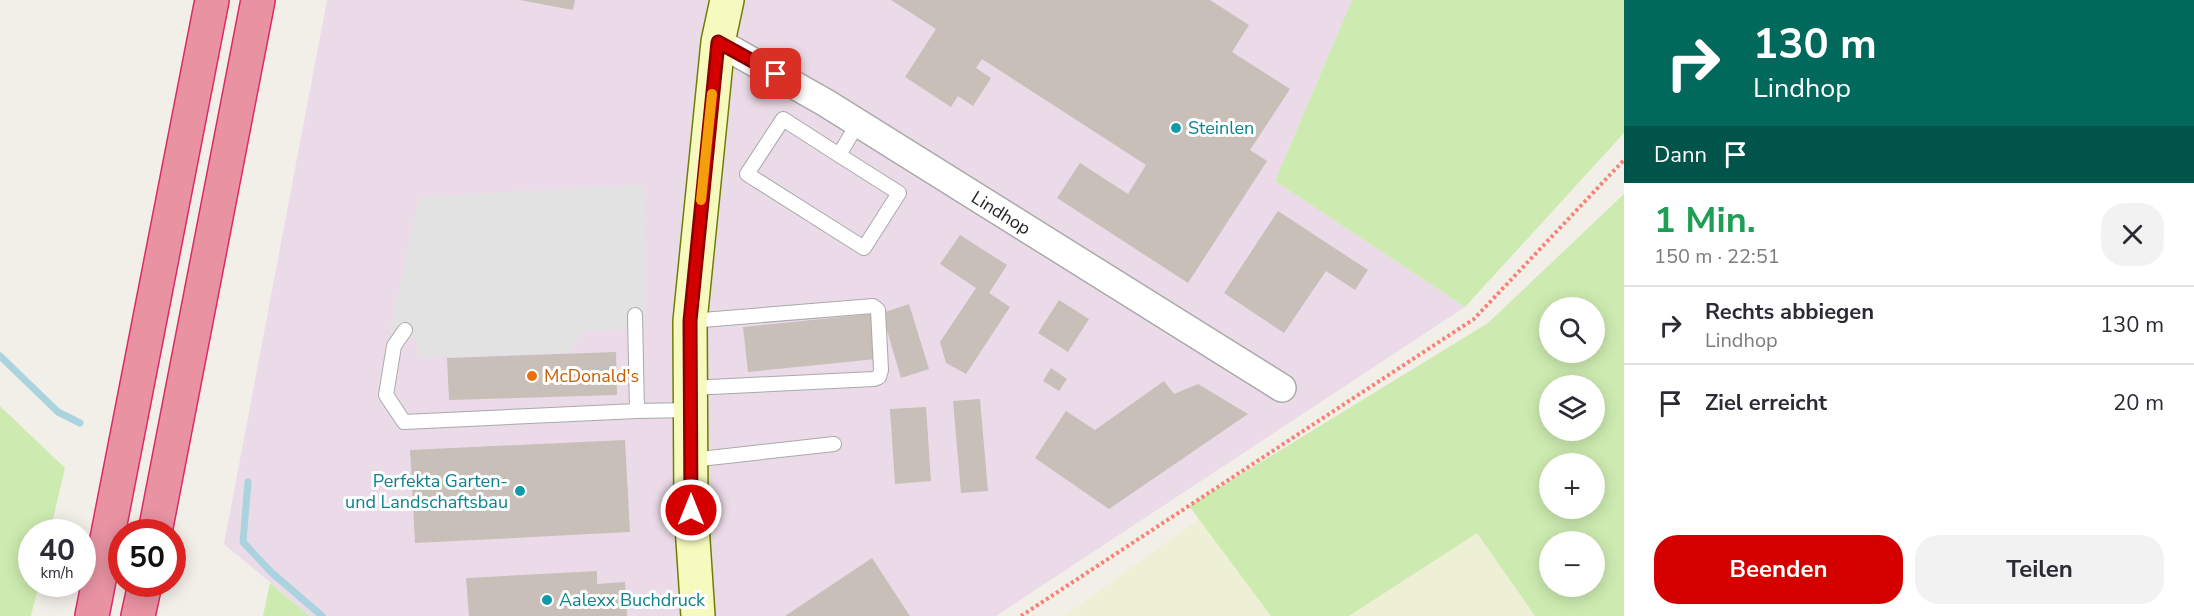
<!DOCTYPE html>
<html lang="de">
<head>
<meta charset="utf-8">
<style>
	body { margin:0; font-family:"Nunito Sans",sans-serif; background:#f2f2f3; color:#2b2b33; height:100vh; display:flex; flex-direction:column; font-size:22px; white-space:nowrap }
	* { box-sizing:border-box; margin:0 }
	p { font-size:20px; color:#7c7c81 }
	.icon { flex:none; width:33px; height:33px; fill:none; stroke:currentColor; stroke-width:2; stroke-linecap:round; stroke-linejoin:round }
	.map { position:relative; flex:1; overflow:hidden }
	.side { display:flex; flex-direction:column; background:#fff; width:570px }
	.side>* { flex:none }
	.hud { background:#00695c; color:#fff; overflow:hidden }
	.tools { position:absolute; left:1539px; top:297px; display:grid; gap:12px }
	.tools a { display:grid; place-items:center; width:66px; height:66px; border-radius:50%; background:#fff; box-shadow:0 3px 15px #0003; font-size:30px }
	.speed { position:absolute; left:18px; top:519px; display:flex; gap:12px; font-size:30px; font-weight:700; text-align:center }
	.speed>* { display:grid; place-content:center; width:78px; height:78px; border-radius:50%; background:#fff; box-shadow:0 3px 15px #0003; line-height:1 }
	.speed small { font-size:15px; font-weight:400 }
	.speed .limit { border:9px solid #d22; background:#fff; color:#111 }
	.pin { position:absolute; display:grid; place-items:center; width:51px; height:51px; color:#fff; margin:-26px; border-radius:12px; box-shadow:0 3px 9px #0006 }
	.me { position:absolute; width:66px; margin:-33px; rotate:0deg; stroke-linejoin:round; filter:drop-shadow(0 0 4px #0008) }
	.turn { display:flex; align-items:center; gap:21px; height:126px; padding:0 30px; font-size:27px }
	.turn .icon { width:78px; height:78px; stroke-width:2.5 }
	.turn b { display:block; font-size:42px; line-height:51px }
	.then { display:flex; align-items:center; height:57px; padding:0 30px; background:#0003; gap:12px; font-size:22px }
	.round { display:grid; place-items:center; flex:none; width:63px; height:63px; border-radius:24px; background:#f2f2f3 }
	.head { display:flex; align-items:center; justify-content:space-between; height:102px; padding:0 30px }
	h1 { font-size:36px; font-weight:700; line-height:45px; color:#1e9e55 }
	.cta { display:flex; gap:12px; margin-top:auto; padding:12px 30px }
	.cta a { flex:1; height:69px; border-radius:24px; background:#d40000; color:#fff; font-size:24px; font-weight:700; line-height:69px; text-align:center }
	.cta a+a { background:#f2f2f3; color:#2b2b33 }
	ul { padding:0; list-style:none }
	li { display:flex; align-items:center; gap:18px; height:78px; padding:0 30px; border-top:2px solid #e1e1e2 }
	li div { flex:1 }
	li b { display:block; font-size:22px }
	li em { font-style:normal }
	main { display:flex; flex:1; min-height:0 }
	.map>svg:first-child { display:block }
	.industrial { fill:#ebdbe8 }
	.farmland { fill:#eef0d5 }
	.grass { fill:#cdebb0; fill-rule:evenodd }
	.parking { fill:#e2e2e2 }
	.lines { fill:none; stroke-linecap:round; stroke-linejoin:round }
	.stream { stroke:#aad3df; stroke-width:7 }
	.building { fill:#c7bfb8 }
	.service-casing { stroke:#a9a9a9; stroke-width:16 }
	.minor-casing { stroke:#a9a9a9; stroke-width:30 }
	.secondary-casing { stroke:#707d05; stroke-width:36 }
	.motorway-casing { stroke:#dc2a67; stroke-width:36 }
	.path { stroke:#fa8072; stroke-width:4; stroke-dasharray:3 3; stroke-linecap:butt }
	.service { stroke:#fff; stroke-width:14 }
	.minor { stroke:#fff; stroke-width:27 }
	.secondary { stroke:#f7fabf; stroke-width:33 }
	.motorway { stroke:#e892a2; stroke-width:33 }
	.route-casing { stroke:#8a0000; stroke-width:15 }
	.route { stroke:#d40000; stroke-width:10 }
	.slow { stroke:#f59e0b; stroke-width:10 }
	.culture-dot { fill:#0f9aa8; stroke:#fff; stroke-width:2 }
	.food-dot { fill:#e8710a; stroke:#fff; stroke-width:2 }
	.labels { text-anchor:middle; dominant-baseline:central; stroke-width:6; stroke-linejoin:round; paint-order:stroke }
	.culture-label { font-size:18px; fill:#0d838f; stroke:#fff; text-anchor:start }
	.street-label { font-size:18px; fill:#222; stroke:#fff }
	.food-label { font-size:18px; fill:#c56008; stroke:#fff; text-anchor:start }
</style>
</head>
<body>
<main>
<div class="map">
<svg width="1624" height="616" viewBox="0 0 1624 616">
	<rect width="100%" height="100%" fill="#f2efe9"/>
	<!-- industrial -->
	<path class="industrial" d="M327,0H1352L1275,181L1465,307L996,616H310L224,544Z"/>
	<!-- farmland -->
	<path class="farmland" d="M1199,519L1271,616H1064Z
		M1477,532L1535,616H1349Z"/>
	<!-- grass -->
	<path class="grass" d="M1352,0H1624V133L1465,307L1275,181Z
		M1624,194V616H1535L1477,533L1349,616H1271L1189,506L1488,323ZM1550,308H1594V352H1550ZM1550,386H1594V430H1550ZM1550,464H1594V508H1550ZM1550,542H1594V586H1550Z
		M0,406L65,468L50,532H32V584H39L31,616H0Z
		M270,583L310,616H263Z"/>
	<!-- parking -->
	<path class="parking" d="M644,184L645,327L582,332L570,353L418,358L416,338H389L419,197Z"/>
	<g class="lines">
		<!-- stream -->
		<path class="stream" d="M0,356L58,412L80,423
			M248,482L243,542L271,572L322,616"/>
	</g>
	<!-- building -->
	<path class="building" d="M520,0H575L573,10Z
		M891,0H1210L1249,25L1232,52L1290,89L1250,150L1267,161L1188,283L1057,198L1080,163L1128,194L1146,165L982,59L976,68L991,78L973,106L958,96L951,107L905,77L936,29Z
		M1278,211L1368,270L1355,290L1326,271L1284,333L1224,293Z
		M960,235L1007,265L989,293L1010,307L966,374L946,363L940,342L976,288L940,264Z
		M1059,300L1089,319L1068,352L1038,333Z
		M909,304L929,369L901,378L882,313Z
		M872,314L876,359L748,372L743,327Z
		M616,352L617,395L449,400L447,358Z
		M1051,368L1067,379L1059,391L1043,381Z
		M1164,381L1174,394L1198,384L1248,414L1109,509L1035,458L1066,411L1095,430Z
		M980,399L988,491L961,493L953,401Z
		M926,407L931,481L895,484L890,409Z
		M625,440L630,532L415,543L410,450Z
		M872,558L910,616H785Z
		M597,571V584L625,582L627,616H469L466,578Z"/>
	<g class="lines">
		<defs>
			<path id="service" d="M839,155L899,193L864,248L747,174L783,119L839,155L858,123
				M690,321L873,306L878,310L881,370L879,377L874,379L690,388
				M405,330L394,346L386,395L404,422L637,411L635,315
				M637,411L690,410
				M691,460L834,444"/>
			<path id="minor" d="M718,42L826,103L1282,388"/>
			<path id="secondary" d="M698,616L691,510L690,321L718,42L727,0"/>
			<path id="motorway" d="M155,532L258,0
				M92,616L212,0
				M138,616L145,584"/>
		</defs>
		<!-- service casing -->
		<use href="#service" class="service-casing"/>
		<!-- minor casing -->
		<use href="#minor" class="minor-casing"/>
		<!-- secondary casing -->
		<use href="#secondary" class="secondary-casing"/>
		<!-- motorway casing -->
		<use href="#motorway" class="motorway-casing"/>
		<!-- path -->
		<path class="path" d="M1021,616L1474,319L1624,160"/>
		<!-- service -->
		<use href="#service" class="service"/>
		<!-- minor -->
		<use href="#minor" class="minor"/>
		<!-- secondary -->
		<use href="#secondary" class="secondary"/>
		<!-- motorway -->
		<use href="#motorway" class="motorway"/>
	</g>
	<g class="lines">
		<defs>
			<path id="route" d="M691,510L690,321L718,42L776,74"/>
		</defs>
		<!-- route casing -->
		<use href="#route" class="route-casing"/>
		<!-- route -->
		<use href="#route" class="route"/>
		<!-- slow -->
		<path class="slow" d="M701,200L712,94"/>
	</g>
	<!-- markers -->
	<g class="culture-dot">
		<circle cx="1176" cy="128" r="6"/>
		<circle cx="520" cy="491" r="6"/>
		<circle cx="547" cy="600" r="6"/>
	</g>
	<circle class="food-dot" cx="532" cy="376" r="6"/>
	<g class="labels">
		<!-- culture labels -->
		<g class="culture-label">
			<text x="1188" y="128">Steinlen</text>
			<text x="508" y="481" text-anchor="end">Perfekta Garten-<tspan x="508" dy="21">und Landschaftsbau</tspan></text>
			<text x="559" y="600">Aalexx Buchdruck</text>
		</g>
		<!-- street labels -->
		<g class="street-label">
			<text transform="translate(1001 213) rotate(32)">Lindhop</text>
		</g>
		<!-- food labels -->
		<g class="food-label">
			<text x="544" y="376">McDonald's</text>
		</g>
	</g>
</svg>
<div class="tools">
<a><svg class="icon" aria-label="search" viewBox="0 0 24 24"><circle cx="10" cy="10" r="6"/><path d="M15 15l6 6"/></svg></a>
<a><svg class="icon" aria-label="layers" viewBox="0 0 24 24"><path d="M12 4l9 5-9 5-9-5zM3 14l9 5 9-5"/></svg></a>
<a>+</a>
<a>−</a>
</div>
<div class="speed"><div>40<small>km/h</small></div><div class="limit">50</div></div>
<div class="pin" style="left:776px;top:74px;background:#d93025"><svg class="icon" aria-label="arrive" viewBox="0 0 24 24"><path d="M6 21V4h12l-3 4 3 4H6"/></svg></div>
<svg class="me" style="left:691px;top:510px" viewBox="-20 -20 40 40"><circle r="17" fill="#d40000" stroke="#fff" stroke-width="3"/><path d="M0-11L8 9 0 5-8 9z" fill="#fff"/></svg>
</div>
<section class="side">
<div class="hud">
<div class="turn"><svg class="icon" aria-label="right" viewBox="0 0 24 24"><path d="M7 20v-9h11M14 6l5 5-5 5"/></svg><div><b>130 m</b>Lindhop</div></div>
<div class="then">Dann<svg class="icon" aria-label="arrive" viewBox="0 0 24 24"><path d="M6 21V4h12l-3 4 3 4H6"/></svg></div>
</div>
<div class="head"><div><h1>1 Min.</h1><p>150 m · 22:51</p></div><a class="round"><svg class="icon" aria-label="close" viewBox="0 0 24 24"><path d="M6 6l12 12M18 6L6 18"/></svg></a></div>
<ul>
<li><svg class="icon" aria-label="right" viewBox="0 0 24 24"><path d="M7 20v-9h11M14 6l5 5-5 5"/></svg><div><b>Rechts abbiegen</b><p>Lindhop</p></div><em>130 m</em></li>
<li><svg class="icon" aria-label="arrive" viewBox="0 0 24 24"><path d="M6 21V4h12l-3 4 3 4H6"/></svg><div><b>Ziel erreicht</b></div><em>20 m</em></li>
</ul>
<div class="cta"><a>Beenden</a><a>Teilen</a></div>
</section>
</main>
</body>
</html>
